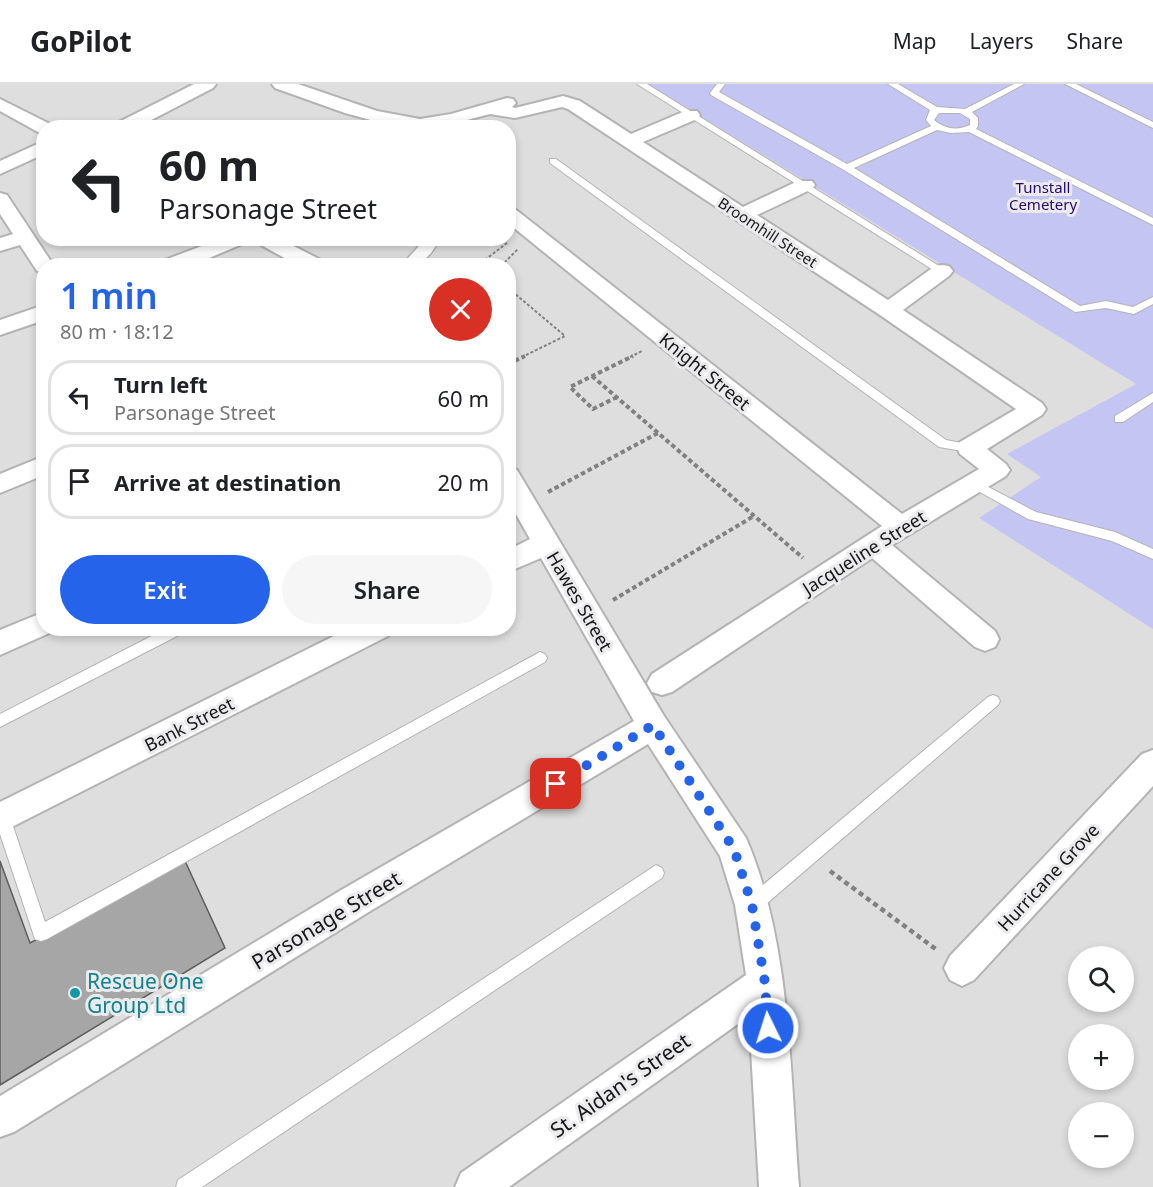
<!DOCTYPE html>
<html lang="en">
<head>
<meta charset="utf-8">
<style>
	body { margin:0; font-family:"Noto Sans",sans-serif; background:#f6f6f6; color:#202124; height:100vh; display:flex; flex-direction:column; font-size:22px; white-space:nowrap }
	* { box-sizing:border-box; margin:0 }
	p { font-size:20px; color:#757577 }
	.icon { flex:none; width:33px; height:33px; fill:none; stroke:currentColor; stroke-width:2; stroke-linecap:round; stroke-linejoin:round }
	.map { position:relative; flex:1; overflow:hidden }
	.details { position:absolute; left:36px; top:174px; width:480px; height:378px; display:flex; flex-direction:column; background:#fff; border-radius:24px; box-shadow:0 3px 9px #0003 }
	.details>* { flex:none }
	.guide { position:absolute; left:36px; top:36px; width:480px; height:126px; border-radius:24px; box-shadow:0 3px 9px #0003; background:#fff; color:#202124; overflow:hidden }
	.buttons { position:absolute; left:1068px; top:862px; display:grid; gap:12px }
	.buttons a { display:grid; place-items:center; width:66px; height:66px; border-radius:50%; background:#fff; box-shadow:0 3px 9px #0003; font-size:30px }
	.pin { position:absolute; display:grid; place-items:center; width:51px; height:51px; color:#fff; margin:-26px; border-radius:12px; box-shadow:0 3px 9px #0006 }
	.me { position:absolute; width:66px; margin:-33px; rotate:356deg; stroke-linejoin:round; filter:drop-shadow(0 0 4px #0008) }
	.turn { display:flex; align-items:center; gap:21px; height:126px; padding:0 24px; font-size:27px }
	.turn .icon { width:78px; height:78px; stroke-width:2.5 }
	.turn b { display:block; font-size:42px; line-height:51px }
	.round { display:grid; place-items:center; flex:none; width:63px; height:63px; border-radius:32px; background:#f6f6f6 }
	.summary { display:flex; align-items:center; justify-content:space-between; height:102px; padding:0 24px }
	h1 { font-size:36px; font-weight:600; line-height:45px; color:#2563eb }
	.primary-button { display:flex; gap:12px; margin-top:auto; padding:12px 24px }
	.primary-button a { flex:1; height:69px; border-radius:36px; background:#2563eb; color:#fff; font-size:24px; font-weight:600; line-height:69px; text-align:center }
	.primary-button a+a { background:#f6f6f6; color:#202124 }
	ul { padding:0; list-style:none }
	li { display:flex; align-items:center; gap:18px; height:75px; margin:0 12px 9px; padding:0 12px; border:3px solid #e0e0e0; border-radius:24px }
	li div { flex:1 }
	li b { display:block; font-size:22px }
	li em { font-style:normal }
	header { display:flex; align-items:center; gap:36px; box-sizing:border-box; height:84px; padding:0 30px; background:#fff; border-bottom:2px solid #e0e0e0 }
	header strong { font-size:28px }
	nav { display:flex; gap:33px; margin-inline-start:auto; font-size:21px }
	.map>svg:first-child { display:block }
	.green { fill:#c5c5f4 }
	.building { fill:#a6a6a7; stroke:#5e5e5f; stroke-width:1.5 }
	.lines { fill:none; stroke-linecap:round; stroke-linejoin:round }
	.service-casing { stroke:#b3b3b4; stroke-width:2 }
	.pedestrian-casing { stroke:#b3b3b4; stroke-width:3 }
	.minor-casing { stroke:#b3b3b4; stroke-width:4 }
	.path-far2 { stroke:#818182; stroke-width:2; stroke-dasharray:3 2; stroke-linecap:butt }
	.path-far1 { stroke:#818182; stroke-width:4; stroke-dasharray:4.5 3; stroke-linecap:butt }
	.path { stroke:#818182; stroke-width:4.5; stroke-dasharray:5 4; stroke-linecap:butt }
	.service { fill:#fff; fill-rule:evenodd }
	.pedestrian { fill:#fff; fill-rule:evenodd }
	.minor { fill:#fff; fill-rule:evenodd }
	.route { stroke:#2563eb; stroke-width:10; stroke-dasharray:0 18 }
	.culture-dot { fill:#0f9aa8; stroke:#ebebed; stroke-width:2 }
	.labels { text-anchor:middle; dominant-baseline:central; stroke-width:6; stroke-linejoin:round; paint-order:stroke }
	.far-park-label { font-size:15px; fill:#2a0773; stroke:#ebebed }
	.far-street-label { font-size:15px; fill:#171718; stroke:#ebebed }
	.street-label { font-size:18px; fill:#171718; stroke:#ebebed }
	.near-street-label { font-size:21px; fill:#171718; stroke:#ebebed }
	.near-culture-label { font-size:21px; fill:#0d838f; stroke:#ebebed; text-anchor:start }
</style>
</head>
<body>
<header>
<strong>GoPilot</strong>
<nav><a>Map</a><a>Layers</a><a>Share</a></nav>
</header>
<div class="map">
<svg width="1153" height="1103" viewBox="0 0 1153 1103">
	<rect width="100%" height="100%" fill="#dededf"/>
	<!-- green -->
	<path class="green" d="M648,0H1153V545L979,434L1041,393L1007,370L1136,300Z"/>
	<!-- building -->
	<path class="building" d="M0,777L30,859L185,777L225,864L0,1001Z"/>
	<g class="lines">
		<defs>
			<path id="service" d="M637,0H647L947,187L946,189H938Z
				M717,0H725L719,8L847,80L931,42L926,36L930,26L888,0H898L937,23L965,25L1014,0H1024L972,28L978,34V42L976,45L1153,134V141L969,48L951,49L937,46L854,84L1080,222L1106,217L1133,223L1153,213V220L1134,230L1106,224L1075,228L844,86L711,11L710,9ZM939,29H960L970,35V41C957,47 945,45 934,36Z
				M1065,0H1076L1153,38V44Z
				M550,75H556L946,356L973,361L975,364L973,367L969,368L939,363L550,79Z
				M1153,309V318L1123,338H1115V332Z
				M975,396L1036,428L1115,448L1153,465V475L1112,457L1028,435L971,403L969,400Z
				M167,544H186L185,548L0,643V630Z
				M540,568L545,570L547,574L545,578L47,855L41,857L35,855L0,750V727L7,728L10,733L45,838Z
				M993,611L998,613L1000,617L998,621L758,827L752,829L746,827L744,821L746,815L988,613Z
				M656,781L662,784L664,789L662,794L202,1103H176L178,1096Z"/>
			<path id="pedestrian" d="M426,154H441L431,169L418,182H401Z"/>
			<path id="minor" d="M194,0H216L213,4L136,44H112L115,40Z
				M272,0H298L377,27L420,35L451,30L507,14L513,15L516,19L512,23L515,24L563,12L580,17L631,50L685,27H697L700,31L697,35L643,58L743,123L798,97H812L815,101L812,105L757,131L888,216L935,182L942,181L949,182L953,187L949,192L903,226L1042,319L1046,325L1042,331L987,365L1006,380L1010,386L1006,392L892,461L995,547L999,555L995,563L985,567L975,563L872,474L672,608L662,611L652,608L647,599L652,590L882,442L508,139V123L515,125L902,430L979,385L960,370L957,364L960,358L1016,325L880,231L568,25L562,23L515,34L490,30L436,44H400L345,29L275,4Z
				M0,15L50,40L53,44H44V49L38,48L0,27Z
				M44,57V70L0,90V77Z
				M0,109L7,111L54,182H44V188L37,187L20,161L0,167V154L13,150L0,130Z
				M223,154H278L323,177L326,182H299L252,156L190,182H159L162,177Z
				M44,221V236L0,251V236Z
				M44,372V391L0,409V390Z
				M508,383L517,386L664,632L746,754C791,858 790,990 799,1103H759L749,932L509,1103H455L461,1089L746,891L735,821L720,772L648,660L367,829L14,1048L0,1053V1012L343,805L634,637L541,474L508,488V466L530,455L508,416Z
				M44,528V544H55L54,547L0,571V546Z
				M350,544H392L388,552L0,749V718Z
				M1153,666V702L974,896L962,902L950,896L944,884L950,872L1142,670Z"/>
		</defs>
		<!-- service casing -->
		<use href="#service" class="service-casing"/>
		<!-- pedestrian casing -->
		<use href="#pedestrian" class="pedestrian-casing"/>
		<!-- minor casing -->
		<use href="#minor" class="minor-casing"/>
		<!-- path-far2 -->
		<path class="path-far2" d="M477,182L507,159
			M501,182L518,165
			M508,204L565,252L522,273
			M630,273L642,267"/>
		<!-- path-far1 -->
		<path class="path-far1" d="M508,280L525,272
			M592,292L803,474
			M617,313L593,325L570,303L633,272
			M548,408L658,349
			M613,516L754,432"/>
		<!-- path -->
		<path class="path" d="M830,787L937,866"/>
		<!-- service -->
		<use href="#service" class="service"/>
		<!-- pedestrian -->
		<use href="#pedestrian" class="pedestrian"/>
		<!-- minor -->
		<use href="#minor" class="minor"/>
	</g>
	<g class="lines">
		<!-- route -->
		<path class="route" d="M556,700L653,641L734,765L752,821L765,899L768,944"/>
	</g>
	<!-- markers -->
	<circle class="culture-dot" cx="75" cy="909" r="6"/>
	<g class="labels">
		<!-- far-park labels -->
		<g class="far-park-label">
			<text x="1043" y="103">Tunstall<tspan x="1043" dy="17">Cemetery</tspan></text>
		</g>
		<!-- far-street labels -->
		<g class="far-street-label">
			<text transform="translate(768 148) rotate(33)">Broomhill Street</text>
		</g>
		<!-- street labels -->
		<g class="street-label">
			<text transform="translate(705 287) rotate(39)">Knight Street</text>
			<text transform="translate(864 468) rotate(-32)">Jacqueline Street</text>
			<text transform="translate(580 517) rotate(60)">Hawes Street</text>
			<text transform="translate(189 640) rotate(-27)">Bank Street</text>
			<text transform="translate(1048 793) rotate(-47)">Hurricane Grove</text>
		</g>
		<!-- near-street labels -->
		<g class="near-street-label">
			<text transform="translate(326 836) rotate(-31)">Parsonage Street</text>
			<text transform="translate(620 1001) rotate(-35)">St. Aidan's Street</text>
		</g>
		<!-- near-culture labels -->
		<g class="near-culture-label">
			<text x="87" y="897">Rescue One<tspan x="87" dy="24">Group Ltd</tspan></text>
		</g>
	</g>
</svg>
<div class="buttons">
<a><svg class="icon" aria-label="search" viewBox="0 0 24 24"><circle cx="10" cy="10" r="6"/><path d="M15 15l6 6"/></svg></a>
<a>+</a>
<a>−</a>
</div>
<div class="pin" style="left:556px;top:700px;background:#d93025"><svg class="icon" aria-label="arrive" viewBox="0 0 24 24"><path d="M6 21V4h12l-3 4 3 4H6"/></svg></div>
<svg class="me" style="left:768px;top:944px" viewBox="-20 -20 40 40"><circle r="17" fill="#2563eb" stroke="#fff" stroke-width="3"/><path d="M0-11L8 9 0 5-8 9z" fill="#fff"/></svg>
<div class="guide">
<div class="turn"><svg class="icon" aria-label="left" viewBox="0 0 24 24"><path d="M17 20v-9H6M10 6l-5 5 5 5"/></svg><div><b>60 m</b>Parsonage Street</div></div>
</div>
<section class="details">
<div class="summary"><div><h1>1 min</h1><p>80 m · 18:12</p></div><a class="round" style="background:#d93025;color:#fff"><svg class="icon" aria-label="close" viewBox="0 0 24 24"><path d="M6 6l12 12M18 6L6 18"/></svg></a></div>
<ul>
<li><svg class="icon" aria-label="left" viewBox="0 0 24 24"><path d="M17 20v-9H6M10 6l-5 5 5 5"/></svg><div><b>Turn left</b><p>Parsonage Street</p></div><em>60 m</em></li>
<li><svg class="icon" aria-label="arrive" viewBox="0 0 24 24"><path d="M6 21V4h12l-3 4 3 4H6"/></svg><div><b>Arrive at destination</b></div><em>20 m</em></li>
</ul>
<div class="primary-button"><a>Exit</a><a>Share</a></div>
</section>
</div>
</body>
</html>
